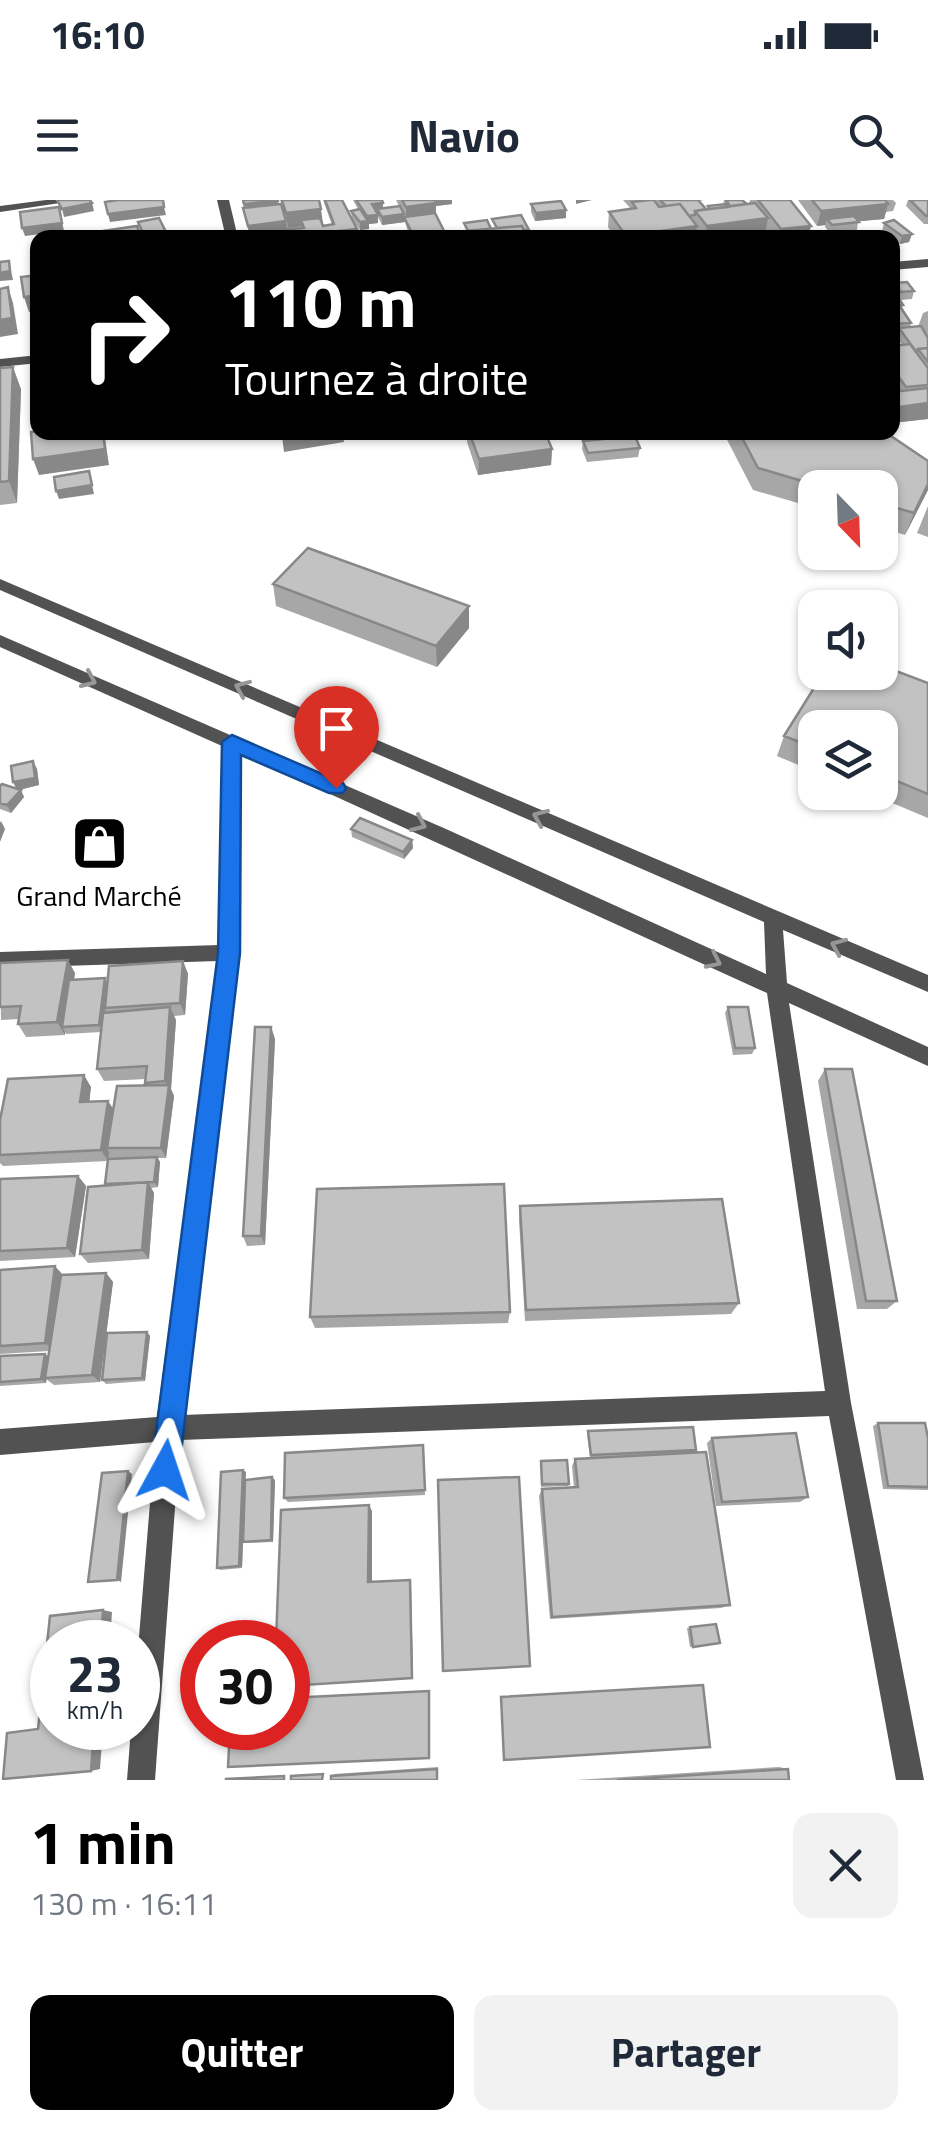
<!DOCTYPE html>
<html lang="fr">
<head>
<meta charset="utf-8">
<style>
	body { margin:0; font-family:"Titillium Web",sans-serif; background:#f2f2f3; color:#1f2937; height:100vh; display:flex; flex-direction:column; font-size:38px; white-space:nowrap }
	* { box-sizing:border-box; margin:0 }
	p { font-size:32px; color:#747a83 }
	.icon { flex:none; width:55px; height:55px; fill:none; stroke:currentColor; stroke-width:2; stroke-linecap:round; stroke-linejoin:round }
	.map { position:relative; height:1580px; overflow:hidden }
	.details { display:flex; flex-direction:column; background:#fff; flex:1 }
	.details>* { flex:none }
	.banner { position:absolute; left:30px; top:30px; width:870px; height:210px; border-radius:20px; box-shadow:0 2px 8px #0004; background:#000; color:#fff; overflow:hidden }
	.needle { width:65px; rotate:157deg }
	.buttons { position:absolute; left:798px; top:270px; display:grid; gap:20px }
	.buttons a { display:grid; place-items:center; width:100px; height:100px; border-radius:20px; background:#fff; box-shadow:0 2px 8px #0004; font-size:50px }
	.speed { position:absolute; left:30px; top:1420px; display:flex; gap:20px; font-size:50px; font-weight:700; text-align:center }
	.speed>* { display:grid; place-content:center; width:130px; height:130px; border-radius:50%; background:#fff; box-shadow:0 2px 8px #0004; line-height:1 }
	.speed small { font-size:25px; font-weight:400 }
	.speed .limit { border:15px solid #d22; background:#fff; color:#111 }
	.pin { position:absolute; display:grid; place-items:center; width:85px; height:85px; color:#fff; margin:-102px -42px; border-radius:50% 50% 50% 0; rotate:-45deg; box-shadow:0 0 10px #0007 }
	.pin .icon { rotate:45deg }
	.me { position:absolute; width:110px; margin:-55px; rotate:5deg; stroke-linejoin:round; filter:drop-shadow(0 0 8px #0008) }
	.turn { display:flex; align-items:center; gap:35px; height:210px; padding:0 30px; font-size:45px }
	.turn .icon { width:130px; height:130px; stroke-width:2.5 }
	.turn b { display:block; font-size:70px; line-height:85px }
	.round { display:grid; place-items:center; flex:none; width:105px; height:105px; border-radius:20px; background:#f2f2f3 }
	.headline { display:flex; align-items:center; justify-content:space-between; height:170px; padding:0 30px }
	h1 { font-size:60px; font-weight:700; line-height:75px; color:#000 }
	.primary-button { display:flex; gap:20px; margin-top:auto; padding:20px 30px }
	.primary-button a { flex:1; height:115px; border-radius:20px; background:#000; color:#fff; font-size:40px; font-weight:700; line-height:115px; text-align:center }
	.primary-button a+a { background:#f2f2f3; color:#1f2937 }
	.status { display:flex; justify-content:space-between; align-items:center; height:70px; padding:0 50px; background:#fff; direction:ltr }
	.status svg { height:28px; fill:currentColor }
	header { display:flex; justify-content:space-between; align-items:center; height:130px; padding:0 30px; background:#fff; font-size:45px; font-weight:700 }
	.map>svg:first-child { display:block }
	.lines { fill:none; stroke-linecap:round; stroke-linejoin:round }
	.street { fill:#525252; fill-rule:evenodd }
	.wall { fill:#a7a7a7 }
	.shaded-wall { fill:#888 }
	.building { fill:#c2c2c2; stroke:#888; stroke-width:2.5 }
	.oneway { stroke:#979797 }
	.route { fill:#1a73e8; stroke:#114b97; stroke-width:2.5 }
	.labels { text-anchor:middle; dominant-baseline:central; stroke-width:8; stroke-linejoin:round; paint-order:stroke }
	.poi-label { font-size:28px; fill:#000; stroke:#fff }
</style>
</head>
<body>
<div class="status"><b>16:10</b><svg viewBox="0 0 49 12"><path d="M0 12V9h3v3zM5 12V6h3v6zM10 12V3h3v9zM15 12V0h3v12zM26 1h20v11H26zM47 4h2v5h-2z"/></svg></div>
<header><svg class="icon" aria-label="menu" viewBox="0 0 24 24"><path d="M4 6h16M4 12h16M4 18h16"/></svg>Navio<svg class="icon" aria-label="search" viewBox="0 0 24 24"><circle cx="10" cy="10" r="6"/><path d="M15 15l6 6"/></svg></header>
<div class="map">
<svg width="928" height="1580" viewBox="0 0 928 1580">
	<rect width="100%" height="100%" fill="#fff"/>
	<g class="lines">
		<!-- street -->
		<path class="street" d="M46,0H80L0,12V6Z
			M217,0H229L238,38H226Z
			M928,59V67L892,70V62Z
			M38,155V163L0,167V159Z
			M0,379L928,775V792L783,730L787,783L928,847V866L789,803L851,1203L924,1580H896L829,1216L180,1240L155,1580H127L131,1528H138V1449L155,1242L0,1255V1229L157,1217L218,761L0,768V752L219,745L222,546L0,447V435L446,629L766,774L764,722L0,390ZM240,553L767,793L825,1191L182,1215L239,753Z"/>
	</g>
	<!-- wall -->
	<path class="wall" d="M242,0L279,4L286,21L280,0H319L323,26L332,25L323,0H342L352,18L351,11L358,9L353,0H382L383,8L399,6L396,0H452V4L436,6V17L445,33V38H410L405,22L382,25L378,17V12H376L378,23L369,24V29L360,30L352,19L360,38H249L271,35V31L249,34Z
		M623,0H704L699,1L706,9L708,6L723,5L724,0H742L747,4H749L750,0H790L808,38H772L766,30L765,34L747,36L748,38H701L696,30L695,38H611L614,37L608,27L609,12L631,9Z
		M798,0H893L896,3L893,11L886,12L884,19L858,21L857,30L830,33L825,27V25L817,26Z
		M908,0H928V24H924L906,6Z
		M531,4L566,10V18L535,21L531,12Z
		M884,23L912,34L909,42L900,44L882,31Z
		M894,83L914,91L912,99L900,100L903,105L902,108L911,123L910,127H918L923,113L928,111V219L892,223V146L902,145L896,137L898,132L892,133V84L893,86Z
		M0,168L21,189L17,303L0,305Z
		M467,232H545L552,249L551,265L478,275L467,242Z
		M723,232H885L928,261V290L905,335L880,327V288H815V308L753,290Z
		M583,241L640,248L638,257L587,262L582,249Z
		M928,306V337L917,333Z
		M273,384L469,428L437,467L276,406Z
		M928,483V618L866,592H880V528H815V572L777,556L784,536Z
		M33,561L37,569L39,585L20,590L24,597L11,613L0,609V586L16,588Z
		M351,629L412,640L413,648L404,659L352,637Z
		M183,761L188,774L185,815L174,816L176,820L171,889L174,896L166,958H158L160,962L158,987L151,988L154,993L149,1059L88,1063L80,1054L106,986L108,961L3,966L0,963V920L91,887L89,902L108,901L113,909L147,885L146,879L104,881L97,869L101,832L66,834L65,832V835L26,837L18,824L19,819L1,820L0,763L75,773L74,780L107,783Z
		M728,807L755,848L752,854L733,855L725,813Z
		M271,827L275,839L265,1045L247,1046L243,1036Z
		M825,869L897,1101L887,1109H857L818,881Z
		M78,976L86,986L75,1057L0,1061V979Z
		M520,1006L739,1103L731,1114L525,1121L519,1020Z
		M0,1070L63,1075L106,1073L113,1082L100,1182L54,1185L46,1179V1183L0,1186V1156L48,1157L49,1151L0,1154Z
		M510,1112L508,1123L315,1128L310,1117Z
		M147,1132L150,1136L145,1181L106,1184L102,1180Z
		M878,1223L928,1238V1290L883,1289L873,1226Z
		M588,1231L696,1250L694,1252L730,1405L721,1408L550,1419L539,1296L542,1289L574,1288L572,1266L575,1259L590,1258L587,1234Z
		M712,1238L808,1297L800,1302L716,1306L707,1243Z
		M423,1245L425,1295L288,1302L284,1298Z
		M541,1261L569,1284L568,1286L541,1287Z
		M246,1272L245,1280H275L273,1342L246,1343L243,1342L244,1316L242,1368L220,1370L217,1368Z
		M716,1424L720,1443L690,1447L687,1428Z
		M438,1567V1580H331V1576L334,1574Z
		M779,1567L788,1569L789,1580H576Z"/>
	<!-- shaded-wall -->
	<path class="shaded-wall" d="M436,0H452V4L436,6V19L406,22V7L436,3Z
		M576,0H592L576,4Z
		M278,1L279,9L245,12L244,4Z
		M92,3L94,11L64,17L62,9Z
		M383,3V11L373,12L372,4Z
		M888,4L884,19L831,24L827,19L825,25L817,26L821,11Z
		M59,7L64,31L25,36L22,28Z
		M164,7L166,15L110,22L108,14Z
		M321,9L323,24L301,20L302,26L288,28L286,13Z
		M566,10V18L535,21L536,13Z
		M404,14L405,22L382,25V17Z
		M378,15V23L369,24V29L360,30V22L367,16Z
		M768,18L765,34L735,38H705L707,26Z
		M286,21L287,30L249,34L248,26Z
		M697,26L695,38H625L626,36Z
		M811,26L808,38H779L781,29Z
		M357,29L358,37L337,33V38H279Z
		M432,31L433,38H414V37Z
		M912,34L909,42L900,44L902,36Z
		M9,61L13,80L0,81V73Z
		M8,87L13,103L18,134L0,137V120Z
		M38,95V111L29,112L24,97Z
		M13,167L21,189L17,303L9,281Z
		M928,204V219L892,223V208Z
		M104,232L109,265L39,275L33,259Z
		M303,232H343L344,242L284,252L282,236Z
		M552,249L551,265L478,275L479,259Z
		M89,271L94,294L59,299L56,291Z
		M928,284V290L905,335L914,313Z
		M469,406V428L437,467L436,446Z
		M33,561L37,569L39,585L17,590L13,582Z
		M21,590L24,597L11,613L7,605Z
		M1,621L5,629L0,642V623Z
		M412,640L413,648L404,659L403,652Z
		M68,760L75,773L66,827H62L65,832V835L57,822Z
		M183,761L188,774L185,815L180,803Z
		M105,778L108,784L103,832L99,825Z
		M170,807L176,820L171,889L174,896L166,958L161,948L168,888L165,881Z
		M271,827L275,839L265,1045L261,1036Z
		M84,875L91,887L88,913L80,902Z
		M108,901L115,912L107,948L109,952L108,961L101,950Z
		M157,957L160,962L158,987L154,982Z
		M78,976L86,986L75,1057L67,1048Z
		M148,982L154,993L149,1059L142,1050Z
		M55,1066L63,1075L54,1151L45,1143Z
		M106,1073L113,1082L100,1182L92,1175Z
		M147,1132L150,1136L145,1181L142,1178Z
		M45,1154L50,1158L46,1183L41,1179Z
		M243,1270L246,1272L242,1368L239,1366Z
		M128,1271L132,1274L121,1382L117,1380Z
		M272,1277L275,1280L273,1342L271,1340Z
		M369,1305L372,1311V1386L368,1382Z
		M410,1380L411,1383L413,1478H412Z
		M103,1410L112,1412L110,1442H101Z
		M94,1528H103L100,1569L91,1571Z"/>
	<!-- building -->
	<path class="building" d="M57,0H90L92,3L62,9Z
		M118,0H163L164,7L108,14L105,2Z
		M243,0H278V1L244,4Z
		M282,0H319L321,9L286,13Z
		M325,0H342L357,29L294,36L293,32L272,35L271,31L304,28L301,20L320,18L323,26L334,24Z
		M356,0H382L383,3L372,4L378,15L367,16Z
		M402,0H435L436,3L406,7Z
		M650,0H654L659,7L680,4L697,26L626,36L609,12L636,8L632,2Z
		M660,0H698L706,9L695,11V15L689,16L680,4L666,6Z
		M726,0H742L747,4L730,6Z
		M758,0H790L811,26L781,29Z
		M812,0H885L888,4L821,11Z
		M910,0H928V16H926Z
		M561,1L566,10L536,13L531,4Z
		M755,3L768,18L707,26L695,11Z
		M281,4L286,21L248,26L243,8Z
		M726,4L728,7L710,9L708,6Z
		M400,6L404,14L382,17L377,9Z
		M59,7L62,23L22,28L20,12Z
		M360,9L368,21L360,22L351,11Z
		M435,13L445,33L432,31L414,37L404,17Z
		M521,15L529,30H524L522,26L497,28L492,19Z
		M854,16L859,22L832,25L827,19Z
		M159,18L169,38H145L138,22Z
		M487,20L491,29L468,31L464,23Z
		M894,20L912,34L902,36L884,23Z
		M137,26L141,38H106L103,31Z
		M522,26L527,38H456L454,32Z
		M357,31L360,38H338L337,33Z
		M293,32L295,38L249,37Z
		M334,34L335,38H319V36Z
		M9,61L10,71L0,73V62Z
		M38,75V95L24,97L21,77Z
		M907,82L914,91L901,92L894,83Z
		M8,87L12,118L0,120V89Z
		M897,96L903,105L892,106V97Z
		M892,108H901L911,123L895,124L892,120Z
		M921,126L928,138V148L918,149L917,153L899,128Z
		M910,144L928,168V185L906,187L892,168V146Z
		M928,148V162L918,149Z
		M13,167L9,281L0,282V168Z
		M928,188V203L892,208V192Z
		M38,231L103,232L105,249L33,259L31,232Z
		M281,232H303L282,236Z
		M469,232H545L552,249L479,259Z
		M739,232H885L928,261V284L914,313L880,303V288H826L758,268Z
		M635,236L640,248L588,253L583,241Z
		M89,271L92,285L56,291L54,277Z
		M308,348L469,406L436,446L273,384Z
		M880,465L928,483V594L880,574V528H815V548L784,536L824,472H880Z
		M33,561L35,578L13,582L11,566Z
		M2,584L21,590L7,605L0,603V586Z
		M360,618L412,640L403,652L351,629Z
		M68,760L57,822L18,824L21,806L0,807V763Z
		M183,761L180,803L105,808L109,766Z
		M105,778L99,825L62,827L69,780Z
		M170,807L165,881L145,883L147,866L97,869L103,813Z
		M728,807H748L755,848H735Z
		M255,827H271L261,1036H243Z
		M825,869H852L897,1101H866Z
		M84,875L80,902L108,901L101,950L0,955V920L8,879Z
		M169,885L161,948H107L117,886Z
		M157,957L154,982L105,984L108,959Z
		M78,976L67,1048L0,1051V979Z
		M148,982L142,1050L80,1054L88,987Z
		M504,984L510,1112L310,1117L317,989Z
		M722,999L739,1103L526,1110L520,1006Z
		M55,1066L45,1143L0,1146V1070Z
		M106,1073L92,1175L45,1178L61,1075Z
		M147,1132L142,1178L102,1180L107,1133Z
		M45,1154L41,1179L0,1182V1156Z
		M878,1223H925L928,1238V1287L888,1286Z
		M693,1227L696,1250L591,1255L588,1231Z
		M796,1233L808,1297L722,1302L712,1238Z
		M423,1245L425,1290L284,1298L285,1253Z
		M706,1252L730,1405L552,1417L542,1289L578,1287L575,1259Z
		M567,1260L569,1284H542L541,1261Z
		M243,1270L239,1366L217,1368L221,1272Z
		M128,1271L117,1380L88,1382L102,1273Z
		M272,1277L271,1340L243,1342L245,1280Z
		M519,1277L530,1466L443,1471L438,1280Z
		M369,1305L368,1382L410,1380L412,1478L288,1486V1442H276L281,1310Z
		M103,1410L101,1442H52V1528H94L91,1571L3,1579L7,1533L38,1529L50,1416Z
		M716,1424L720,1443L693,1447L690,1427Z
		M703,1485L710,1547L504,1560L501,1497Z
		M429,1491V1558L228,1567L230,1528H288V1498Z
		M437,1569V1580H331V1576Z
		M788,1569L789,1580H617Z
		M323,1574L322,1580H291V1576Z
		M284,1576V1580H226V1579Z"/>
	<!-- one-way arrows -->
	<defs><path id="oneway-chevron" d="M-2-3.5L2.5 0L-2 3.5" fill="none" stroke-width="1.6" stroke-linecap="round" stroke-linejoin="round" transform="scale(2.5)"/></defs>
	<g class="oneway">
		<use href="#oneway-chevron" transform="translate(89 480) rotate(24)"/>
		<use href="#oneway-chevron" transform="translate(242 488) rotate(-157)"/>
		<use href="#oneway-chevron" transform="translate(540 617) rotate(-157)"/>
		<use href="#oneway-chevron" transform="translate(419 624) rotate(24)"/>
		<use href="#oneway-chevron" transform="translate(838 746) rotate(-157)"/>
		<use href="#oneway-chevron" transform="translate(714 761) rotate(25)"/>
	</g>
	<!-- route -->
	<path class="route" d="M232,535L343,583L346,588L343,593H329L241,555L240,753L179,1270L175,1280L165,1284L155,1280L151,1270L218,753L222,542Z"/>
	<!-- icons -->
	<defs>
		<symbol id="shop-square" viewBox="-11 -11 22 22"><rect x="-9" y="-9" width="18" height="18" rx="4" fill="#000" stroke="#fff"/><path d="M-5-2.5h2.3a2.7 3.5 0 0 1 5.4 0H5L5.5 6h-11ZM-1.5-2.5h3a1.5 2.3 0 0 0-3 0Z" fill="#fff"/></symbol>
	</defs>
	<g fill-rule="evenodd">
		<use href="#shop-square" x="68" y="612" width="63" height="63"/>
	</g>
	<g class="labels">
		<!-- poi labels -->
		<g class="poi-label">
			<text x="99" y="695">Grand Marché</text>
		</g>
	</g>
</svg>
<div class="buttons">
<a><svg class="needle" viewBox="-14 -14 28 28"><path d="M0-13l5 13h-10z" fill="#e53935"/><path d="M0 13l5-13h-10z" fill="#747a83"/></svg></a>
<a><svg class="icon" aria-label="sound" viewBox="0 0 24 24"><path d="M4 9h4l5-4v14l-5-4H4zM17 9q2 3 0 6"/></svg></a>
<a><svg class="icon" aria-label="layers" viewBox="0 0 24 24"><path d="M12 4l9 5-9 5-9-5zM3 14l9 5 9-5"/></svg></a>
</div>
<div class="speed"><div>23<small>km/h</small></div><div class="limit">30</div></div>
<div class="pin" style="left:336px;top:588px;background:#d93025"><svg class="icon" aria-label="arrive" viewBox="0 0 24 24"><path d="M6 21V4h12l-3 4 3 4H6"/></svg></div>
<svg class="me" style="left:165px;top:1270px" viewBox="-20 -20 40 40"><path d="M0-17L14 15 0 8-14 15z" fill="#1a73e8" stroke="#fff" stroke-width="4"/></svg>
<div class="banner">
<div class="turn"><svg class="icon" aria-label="right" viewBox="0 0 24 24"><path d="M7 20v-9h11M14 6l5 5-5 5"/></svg><div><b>110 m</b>Tournez à droite</div></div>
</div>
</div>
<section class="details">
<div class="headline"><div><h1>1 min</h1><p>130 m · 16:11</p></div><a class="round"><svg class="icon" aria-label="close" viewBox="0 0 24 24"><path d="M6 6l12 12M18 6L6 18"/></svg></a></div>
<div class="primary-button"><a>Quitter</a><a>Partager</a></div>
</section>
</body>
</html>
